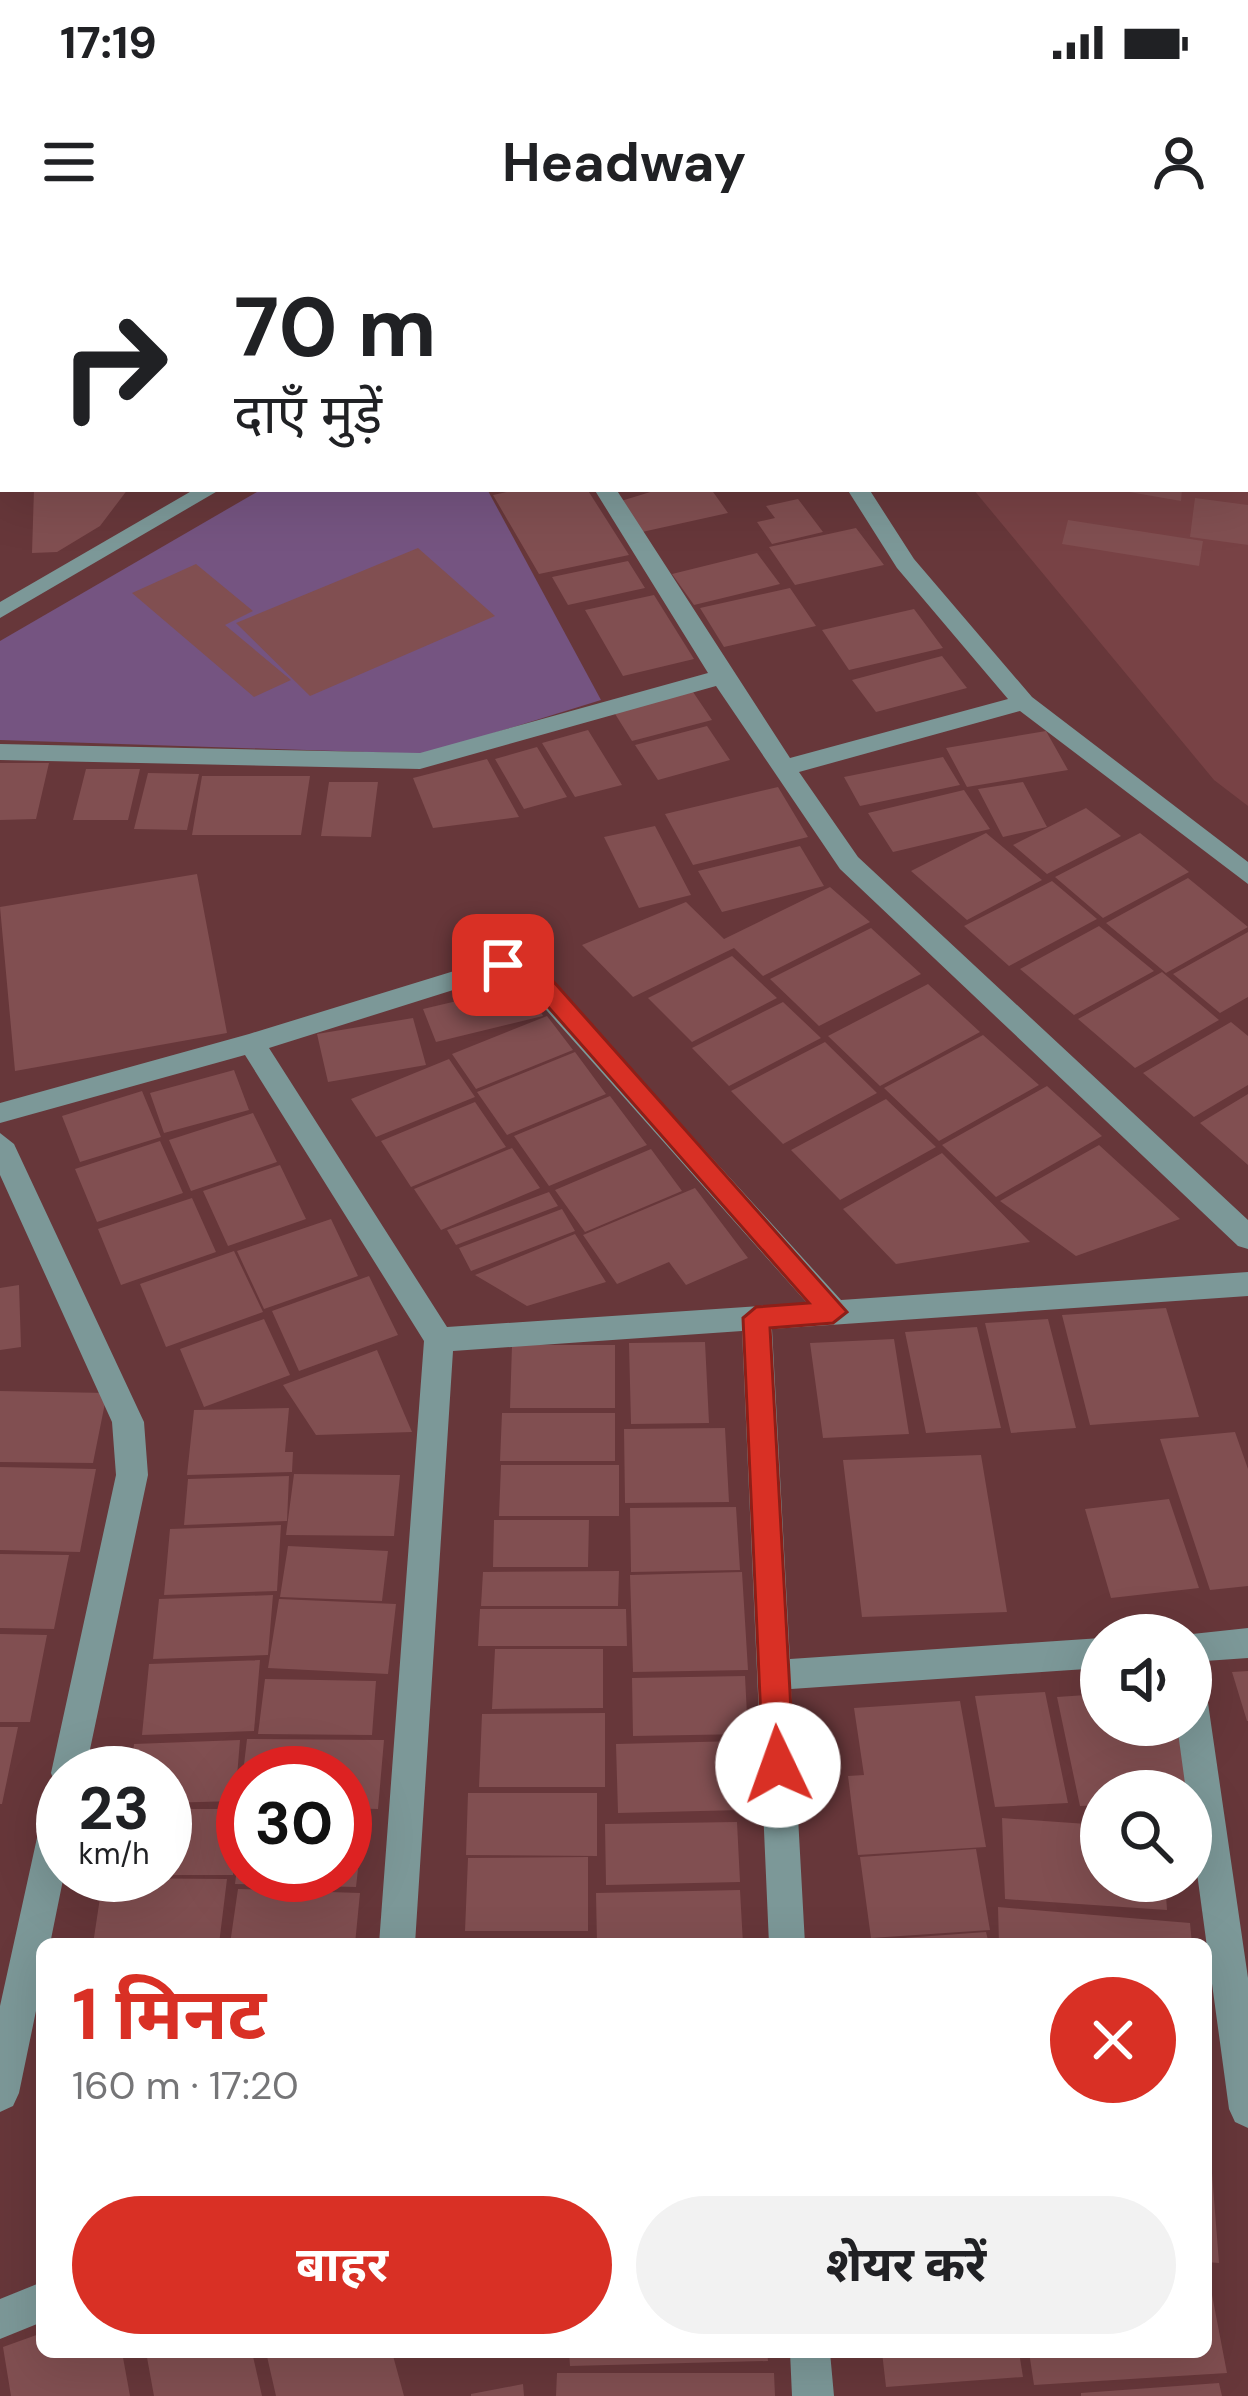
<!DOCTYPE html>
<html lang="hi">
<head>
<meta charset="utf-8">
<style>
	body { margin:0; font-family:"DM Sans","Noto Sans Devanagari",sans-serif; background:#f2f2f2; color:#202124; height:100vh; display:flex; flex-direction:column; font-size:45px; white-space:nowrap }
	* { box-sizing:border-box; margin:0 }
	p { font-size:39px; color:#757577 }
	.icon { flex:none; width:66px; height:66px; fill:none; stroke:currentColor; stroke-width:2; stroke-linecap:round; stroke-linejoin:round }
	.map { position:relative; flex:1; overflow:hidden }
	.panel { position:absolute; left:36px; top:1698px; width:1176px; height:420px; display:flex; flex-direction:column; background:#fff; border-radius:18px; box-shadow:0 12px 48px #0002 }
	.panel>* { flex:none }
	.banner { position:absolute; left:0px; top:0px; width:1248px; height:252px; box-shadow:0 12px 48px #0002; background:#fff; color:#202124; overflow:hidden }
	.controls { position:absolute; left:1080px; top:1374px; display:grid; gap:24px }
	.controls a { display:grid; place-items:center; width:132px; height:132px; border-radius:50%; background:#fff; box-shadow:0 12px 48px #0002; font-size:60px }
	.speed { position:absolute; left:36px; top:1506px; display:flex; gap:24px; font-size:60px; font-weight:700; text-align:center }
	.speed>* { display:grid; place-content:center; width:156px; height:156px; border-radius:50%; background:#fff; box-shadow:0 12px 48px #0002; line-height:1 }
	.speed small { font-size:30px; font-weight:400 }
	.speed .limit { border:18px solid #d22; background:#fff; color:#111 }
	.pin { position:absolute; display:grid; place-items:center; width:102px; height:102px; color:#fff; margin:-51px; border-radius:24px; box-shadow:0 6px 18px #0006 }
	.me { position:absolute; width:132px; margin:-66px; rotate:357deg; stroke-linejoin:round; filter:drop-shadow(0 0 9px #0008) }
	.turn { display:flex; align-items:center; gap:42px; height:252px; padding:0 36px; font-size:54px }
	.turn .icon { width:156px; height:156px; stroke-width:2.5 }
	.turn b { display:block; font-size:84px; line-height:102px }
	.round { display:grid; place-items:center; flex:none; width:126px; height:126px; border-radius:63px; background:#f2f2f2 }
	.overview { display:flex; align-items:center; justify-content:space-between; height:204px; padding:0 36px }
	h1 { font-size:72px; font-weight:700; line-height:90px; color:#d93025 }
	.action { display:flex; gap:24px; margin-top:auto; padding:24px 36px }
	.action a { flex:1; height:138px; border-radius:72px; background:#d93025; color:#fff; font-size:48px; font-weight:700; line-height:138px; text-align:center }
	.action a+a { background:#f2f2f2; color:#202124 }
	.status { display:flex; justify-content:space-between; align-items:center; height:84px; padding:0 60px; background:#fff; direction:ltr }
	.status svg { height:33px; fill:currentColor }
	header { display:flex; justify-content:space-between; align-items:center; height:156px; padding:0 36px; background:#fff; font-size:54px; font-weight:700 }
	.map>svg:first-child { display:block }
	.built { fill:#784245 }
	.green { fill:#755481 }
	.building { fill:#814f51 }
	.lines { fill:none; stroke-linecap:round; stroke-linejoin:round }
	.minor { fill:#7c9898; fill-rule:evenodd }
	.route { fill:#d93025; stroke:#8d1f18; stroke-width:3 }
</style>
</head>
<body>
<div class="status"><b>17:19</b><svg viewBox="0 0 49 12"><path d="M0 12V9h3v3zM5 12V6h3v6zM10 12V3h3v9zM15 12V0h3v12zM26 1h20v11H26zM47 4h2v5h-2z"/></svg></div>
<header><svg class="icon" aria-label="menu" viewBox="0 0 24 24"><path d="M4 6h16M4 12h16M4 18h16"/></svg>Headway<svg class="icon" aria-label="person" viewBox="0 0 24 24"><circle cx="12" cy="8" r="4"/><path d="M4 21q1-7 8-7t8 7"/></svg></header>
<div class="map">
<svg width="1248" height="2156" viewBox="0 0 1248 2156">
	<rect width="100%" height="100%" fill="#67373a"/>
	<!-- built -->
	<path class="built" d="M771,0H1248V566L1214,540L973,249H1245V3Z"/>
	<!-- green -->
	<path class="green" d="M262,249H487L601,460L426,514L0,500V401Z"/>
	<!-- building -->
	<path class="building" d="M34,249H128L100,286L57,312L32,313Z
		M521,249H587L629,315L539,334L493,255Z
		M660,249H711L728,273L642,292L621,261Z
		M1112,249H1182L1181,261Z
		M1195,258L1248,265V305L1190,297Z
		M798,259L823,292L772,304L757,282L775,278L766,266Z
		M1068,280L1203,301L1199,326L1062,304Z
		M856,288L884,325L795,345L769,307Z
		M418,308L495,376L310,456L236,383Z
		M757,313L780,344L694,365L672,334Z
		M628,321L645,348L568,365L552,337Z
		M196,324L253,371L225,385L291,440L254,457L132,353Z
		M790,348L816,386L724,407L700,368Z
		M654,355L694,419L623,436L585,370Z
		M914,369L943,408L849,430L822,390Z
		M942,416L967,448L876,472L852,440Z
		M691,449L712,480L632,501L612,469Z
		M707,486L730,520L658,540L635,505Z
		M588,490L622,545L575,557L542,503Z
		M1046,491L1068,530L967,547L946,508Z
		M537,507L567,557L524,569L495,519Z
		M943,517L960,545L860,566L844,537Z
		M487,519L519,577L433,588L413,538Z
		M0,523H49L36,579L0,580Z
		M86,529H140L128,580H73Z
		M148,533L199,534L187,590L134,589Z
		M202,536H310L301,595H192Z
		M329,542H378L371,597L321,596Z
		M1023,542L1047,587L1003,597L978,549Z
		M778,547L808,597L693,625L665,574Z
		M964,550L990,589L893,612L868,573Z
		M1086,568L1121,596L1047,634L1013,605Z
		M655,586L691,655L639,668L604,597Z
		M986,593L1042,640L967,680L911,631Z
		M1140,593L1189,632L1103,678L1055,637Z
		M800,606L824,646L722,672L698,631Z
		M197,634L227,793L15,831L0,667Z
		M1188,638L1248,687L1166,733L1106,683Z
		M1052,641L1097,679L1009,726L964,686Z
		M830,647L870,682L763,736L734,708L633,757L582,705L686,662L724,699Z
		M1099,686L1154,731L1074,775L1020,729Z
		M871,688L921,734L819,786L770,739Z
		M1248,692V757L1220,773L1173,734Z
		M732,716L777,758L692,802L648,758Z
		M1162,732L1219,780L1135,828L1078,779Z
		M529,744L543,776L436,802L423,769Z
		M928,744L980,792L880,846L828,796Z
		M783,762L821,798L729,846L692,808Z
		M547,776L573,810L476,849L452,814Z
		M413,778L426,825L328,842L317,794Z
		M1231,782L1248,796V845L1194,877L1143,833Z
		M983,795L1039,845L939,901L884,848Z
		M825,802L877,853L783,904L731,851Z
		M575,812L606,854L507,895L477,852Z
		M449,819L475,857L376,897L351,859Z
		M234,830L249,870L164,893L150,853Z
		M1047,846L1102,896L996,957L942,905Z
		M142,851L161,897L80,922L62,876Z
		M1248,854V925L1200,883Z
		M610,856L647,905L549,946L514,896Z
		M886,859L936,907L840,960L791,910Z
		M475,862L506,907L411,947L381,901Z
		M253,873L277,922L191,951L169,900Z
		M160,901L183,953L97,982L75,929Z
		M1099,905L1180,979L1076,1016L1000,961Z
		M512,908L540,948L441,990L414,949Z
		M651,909L682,951L585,992L555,950Z
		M942,913L1030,1002L896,1024L843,969Z
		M280,925L306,979L228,1006L203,951Z
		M695,948L748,1018L686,1045L669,1022L617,1044L583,995Z
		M549,952L558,966L456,1005L447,990Z
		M192,958L216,1012L121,1045L98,989Z
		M562,969L575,991L471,1031L459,1008Z
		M331,979L358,1036L264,1069L237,1011Z
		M575,994L606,1042L527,1066L475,1035Z
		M234,1011L263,1072L166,1107L140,1044Z
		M369,1036L398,1095L299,1131L272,1071Z
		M19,1045L21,1107L0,1110V1048Z
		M1166,1068L1199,1177L1090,1185L1062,1075Z
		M264,1079L290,1135L204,1167L180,1109Z
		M1048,1079L1076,1188L1011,1193L985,1083Z
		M977,1087L1001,1188L926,1193L905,1092Z
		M894,1099L909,1194L823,1198L810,1103Z
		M705,1102L709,1183L631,1184L629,1103Z
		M512,1105H615V1168H510Z
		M377,1110L412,1192L316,1195L283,1145Z
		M0,1151L107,1153L93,1223L0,1222Z
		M289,1168L285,1212H293L292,1232L187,1235L194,1170Z
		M502,1173H615V1221H500Z
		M725,1188L729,1262L625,1263L624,1189Z
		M1235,1192L1248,1229V1346L1210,1350L1160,1199Z
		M981,1215L1007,1372L862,1377L843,1220Z
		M501,1225H619V1276H499Z
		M0,1227L96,1229L80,1312L0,1310Z
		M294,1234L400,1235L394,1296L286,1295Z
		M289,1236L287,1281L184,1285L188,1239Z
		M1169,1259L1199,1348L1111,1358L1085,1269Z
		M736,1267L740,1330L631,1332L630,1268Z
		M494,1280H589L588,1327H493Z
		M281,1285L277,1351L164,1355L170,1289Z
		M288,1306L388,1311L382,1361L280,1357Z
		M0,1314L69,1315L54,1389L0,1388Z
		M619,1331L618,1366H481L483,1332Z
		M742,1332L748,1430L633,1432L630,1335Z
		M273,1355L268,1415L153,1419L159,1359Z
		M279,1359L396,1364L388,1434L268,1428Z
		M480,1369H626L627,1406H478Z
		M0,1394L47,1395L30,1482H0Z
		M495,1409H603V1468L492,1469Z
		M260,1420L254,1491L142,1495L149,1424Z
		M1248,1431V1481H1247L1232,1432Z
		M745,1436L748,1494L633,1496L632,1438Z
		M265,1439L376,1441L372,1495L258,1494Z
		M1045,1452L1068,1563L995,1567L975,1456Z
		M1101,1454V1485H1178L1196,1560H1191V1551H1101V1565L1080,1566L1057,1457Z
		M960,1461L986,1607L858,1615L848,1536L864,1535L854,1468Z
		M605,1473V1547H479L482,1474Z
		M0,1487H18L2,1564H0Z
		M247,1499L384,1500L378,1569L345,1568V1533H243Z
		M240,1500L235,1561L165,1563V1533H131L134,1504Z
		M739,1501L743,1570L618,1573L616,1504Z
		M468,1553H597V1616L466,1615Z
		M165,1569H240L233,1635H165Z
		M1002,1578L1101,1585V1641H1165L1167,1670L1005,1659Z
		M737,1582L740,1642L606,1645L605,1584Z
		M345,1583L363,1584L356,1647L235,1644L240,1605L243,1635H345Z
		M976,1609L990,1690L871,1698L860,1617Z
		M588,1617V1691H465L468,1618Z
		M103,1638L227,1639L219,1704H93Z
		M238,1649L360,1653L355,1704H230Z
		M740,1650L743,1704H597L596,1653Z
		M998,1667L1190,1683L1192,1704H999Z
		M986,1692L989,1704H862V1701Z
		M460,1699H583V1704H459Z
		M1206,1895H1209L1219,2023L1206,2022Z
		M1208,2034L1227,2133L1034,2145L1029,2112H1206Z
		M42,2093V2112H122L130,2156H11L3,2107Z
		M146,2112H252L262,2156H154Z
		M266,2112H392L404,2156H276Z
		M569,2112H767L768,2121L570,2126Z
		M882,2112H1019L1023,2137L886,2147Z
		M557,2133H774L775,2156H556Z
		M1219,2143L1222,2156H1081V2153Z
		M523,2144L524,2156H471V2154Z"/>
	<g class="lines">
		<!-- minor -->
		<path class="minor" d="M213,0H231V3H213Z
			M452,0H470L472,3H454Z
			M688,0H706L708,3H690Z
			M195,249H221L0,378V362Z
			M594,249H616L790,518L1008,459L897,328L847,249H869L914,319L1032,457L1248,622V644L1020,471L799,532L858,617L1248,980V1009L1238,1006L840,629L716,446L420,529L0,520V504L420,513L708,433Z
			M503,716L531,719L841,1060L1248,1032V1056L772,1089L790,1419L1101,1398V1428L791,1449L805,1704H769L742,1091L453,1111L415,1704H379L424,1101L245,815L0,883V863L249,794ZM504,734L515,735L807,1063L447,1087L269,808Z
			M0,893L14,904L144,1182L148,1235L85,1533H63L64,1635L50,1704H42V1742L19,1853L13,1866L0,1872V1766L46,1557L55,1544L51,1533L116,1235L112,1182L0,935Z
			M1248,1388V1418L1191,1422V1395H1183Z
			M1191,1448L1203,1452L1208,1463L1248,1738V1888L1235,1882L1229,1869L1191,1589V1551H1186L1177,1485H1191Z
			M42,2042V2082L0,2099V2059Z
			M790,2112H830L834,2156H792Z"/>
	</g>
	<!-- route -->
	<path class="route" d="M503,717L530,720L545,732L847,1072L833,1083L770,1088L794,1525L790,1535L778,1539L767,1535L763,1525L743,1078L756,1067L809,1063L528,744L516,734L494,731L491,725Z"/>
</svg>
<div class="controls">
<a><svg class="icon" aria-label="sound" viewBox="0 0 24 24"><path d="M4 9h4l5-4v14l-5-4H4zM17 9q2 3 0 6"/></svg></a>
<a><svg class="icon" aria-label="search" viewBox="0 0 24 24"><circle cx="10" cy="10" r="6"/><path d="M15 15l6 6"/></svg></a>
</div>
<div class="speed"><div>23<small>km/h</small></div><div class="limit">30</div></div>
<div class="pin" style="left:503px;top:725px;background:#d93025"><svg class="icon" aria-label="arrive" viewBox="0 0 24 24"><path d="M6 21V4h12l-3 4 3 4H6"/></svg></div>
<svg class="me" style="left:778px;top:1525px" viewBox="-20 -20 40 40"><circle r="19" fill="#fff"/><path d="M0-13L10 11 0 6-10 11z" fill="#d93025"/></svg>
<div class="banner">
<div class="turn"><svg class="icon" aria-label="right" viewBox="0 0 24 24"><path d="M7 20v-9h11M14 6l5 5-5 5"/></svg><div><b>70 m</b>दाएँ मुड़ें</div></div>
</div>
<section class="panel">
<div class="overview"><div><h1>1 मिनट</h1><p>160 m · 17:20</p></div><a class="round" style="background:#d93025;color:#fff"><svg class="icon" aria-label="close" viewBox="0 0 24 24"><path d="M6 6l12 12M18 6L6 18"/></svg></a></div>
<div class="action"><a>बाहर</a><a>शेयर करें</a></div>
</section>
</div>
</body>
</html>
